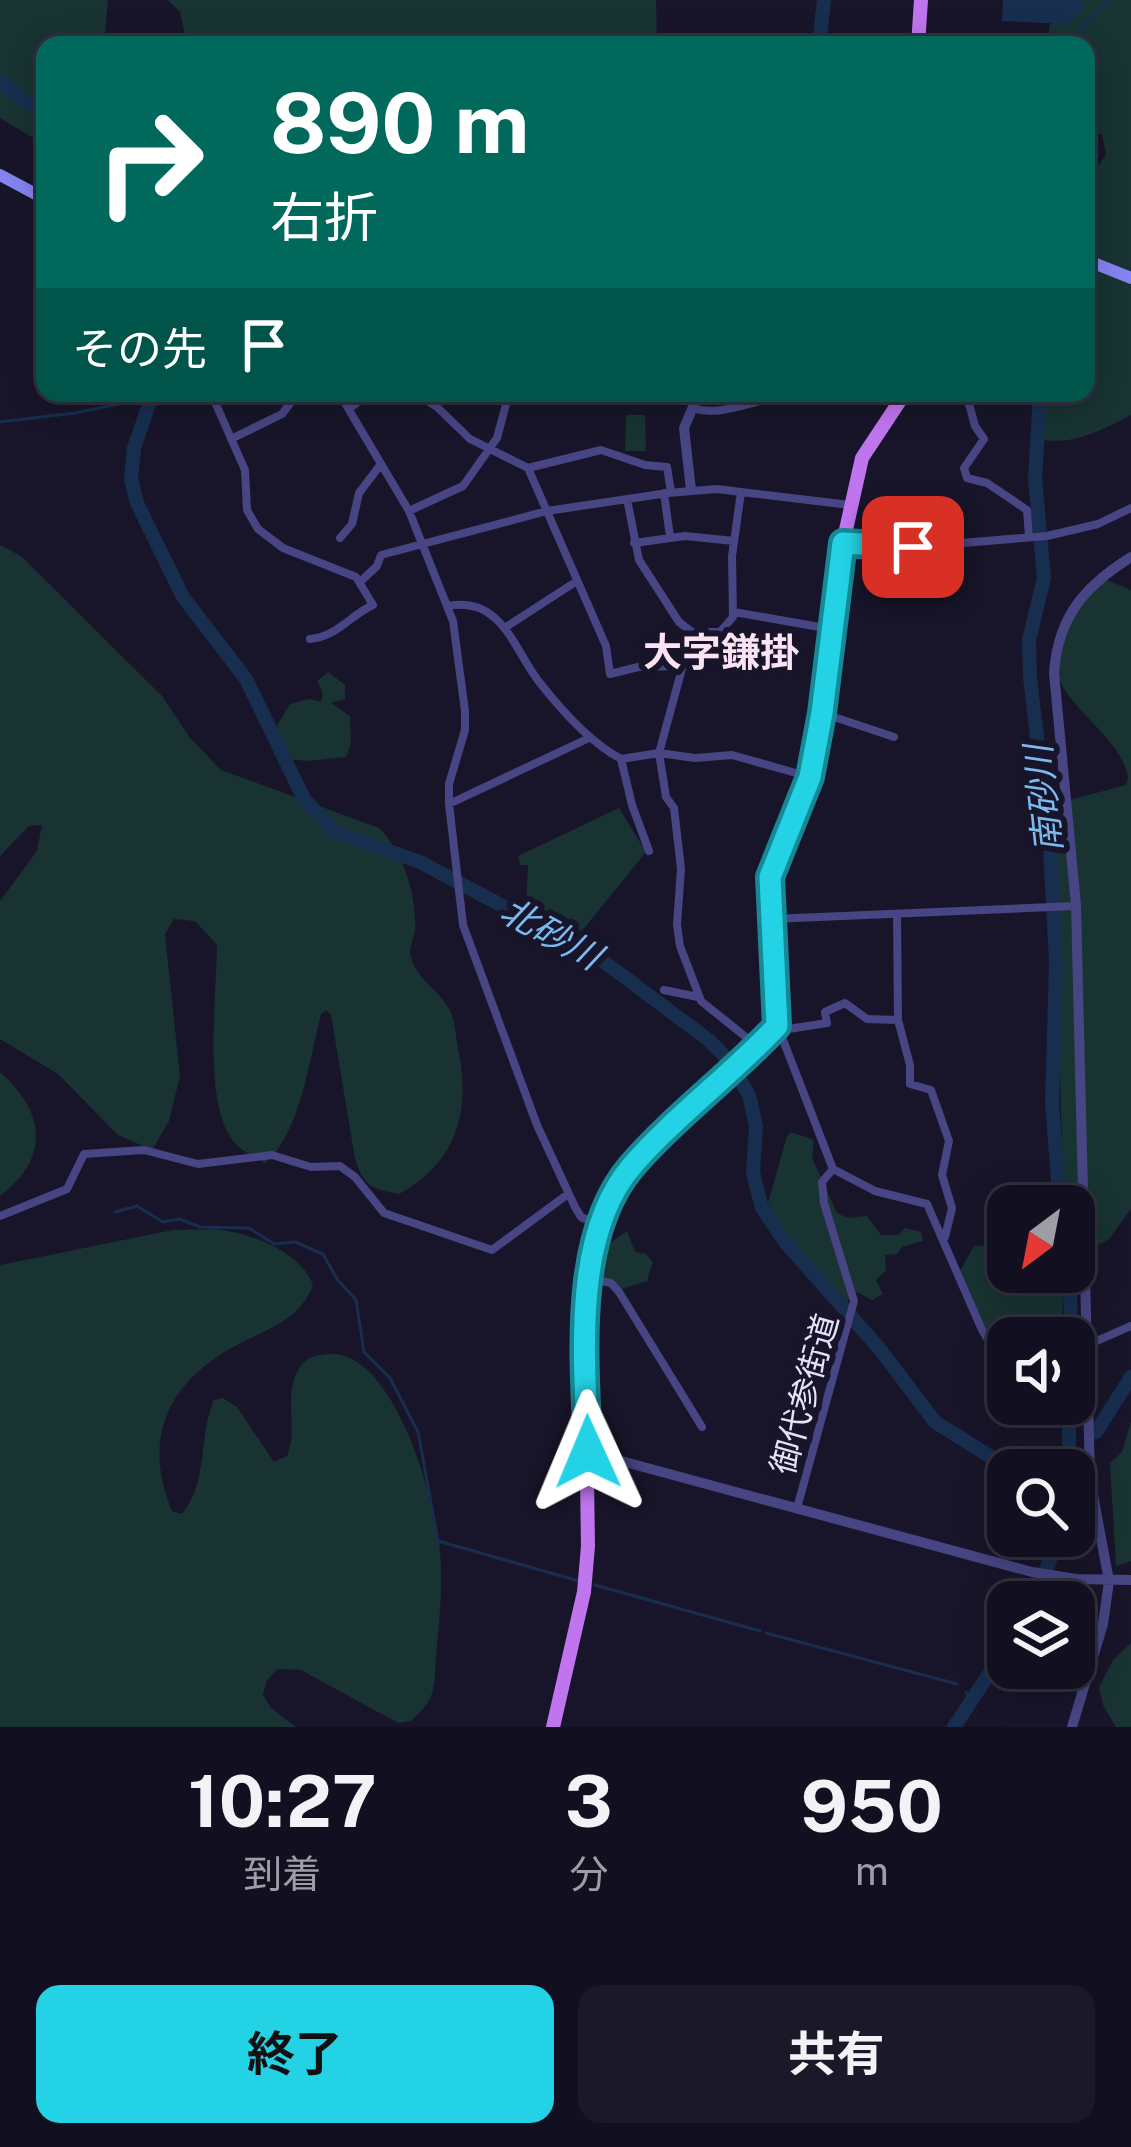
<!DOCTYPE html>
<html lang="ja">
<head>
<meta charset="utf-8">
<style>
	body { margin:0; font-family:"Public Sans","Noto Sans JP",sans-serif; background:#1b1929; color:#f1f3f6; height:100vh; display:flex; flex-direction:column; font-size:45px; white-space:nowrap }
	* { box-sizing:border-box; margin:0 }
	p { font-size:39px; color:#9c9da5 }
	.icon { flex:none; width:66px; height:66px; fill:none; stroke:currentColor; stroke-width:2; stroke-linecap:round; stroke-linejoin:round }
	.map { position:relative; height:1727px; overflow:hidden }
	.details { display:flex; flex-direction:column; background:#121020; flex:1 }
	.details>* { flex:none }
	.top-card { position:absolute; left:36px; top:36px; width:1059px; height:366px; border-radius:24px; box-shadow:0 6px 30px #0003,0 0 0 3px #31303e; background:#00695c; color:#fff; overflow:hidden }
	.needle { width:78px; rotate:212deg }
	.buttons { position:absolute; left:987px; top:1185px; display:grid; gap:24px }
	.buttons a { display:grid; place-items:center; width:108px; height:108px; border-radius:24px; background:#121020; box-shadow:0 6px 30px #0003,0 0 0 3px #31303e; font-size:60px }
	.pin { position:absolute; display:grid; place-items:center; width:102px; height:102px; color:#fff; margin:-51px; border-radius:24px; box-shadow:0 6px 18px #0006 }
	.me { position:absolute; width:132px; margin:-66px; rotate:359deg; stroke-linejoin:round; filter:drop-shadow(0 0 9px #0008) }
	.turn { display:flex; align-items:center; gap:42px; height:252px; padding:0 36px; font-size:54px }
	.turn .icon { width:156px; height:156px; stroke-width:2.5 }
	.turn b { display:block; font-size:84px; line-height:102px }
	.then { display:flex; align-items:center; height:114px; padding:0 36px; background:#0003; gap:24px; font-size:45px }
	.eta { display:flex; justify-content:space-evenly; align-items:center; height:204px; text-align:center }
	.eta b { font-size:72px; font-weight:700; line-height:84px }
	.cta { display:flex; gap:24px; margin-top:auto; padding:24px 36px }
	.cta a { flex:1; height:138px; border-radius:24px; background:#24d2e5; color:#111; font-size:48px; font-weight:700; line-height:138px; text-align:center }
	.cta a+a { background:#1b1929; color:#f1f3f6 }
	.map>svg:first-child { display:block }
	.green { fill:#183332 }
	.water { fill:#182e4f }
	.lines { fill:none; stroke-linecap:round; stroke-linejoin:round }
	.stream { stroke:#182e4f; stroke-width:3 }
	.river { stroke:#182e4f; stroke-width:14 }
	.minor { stroke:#474583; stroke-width:8 }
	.tertiary { stroke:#474583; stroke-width:10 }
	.secondary { stroke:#8583f0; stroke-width:12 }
	.primary { stroke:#c075ee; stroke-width:14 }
	.route-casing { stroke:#178895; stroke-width:30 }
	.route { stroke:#24d2e5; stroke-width:21 }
	.labels { text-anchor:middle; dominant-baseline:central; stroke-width:12; stroke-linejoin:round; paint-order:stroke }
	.street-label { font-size:33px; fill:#e4e1fb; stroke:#18152a }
	.water-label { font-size:36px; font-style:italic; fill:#7bbaef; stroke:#18152a }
	.quarter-label { font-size:39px; font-weight:bold; fill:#fce3f3; stroke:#18152a }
</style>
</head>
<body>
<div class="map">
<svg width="1131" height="1727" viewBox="0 0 1131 1727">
	<rect width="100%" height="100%" fill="#18152a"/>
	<!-- green -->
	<path class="green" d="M0,0H108L104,45H45V145L0,118Z
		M168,0H656L657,45H187L180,12Z
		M1064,0H1131V415C1096,433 1071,447 1031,438L1035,393H1086V182L1106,155L1102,134L1086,135V45H1049V27Z
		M626,415H645L646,451H625Z
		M0,545L21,556L162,696L190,738L221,770L379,828C403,851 417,896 415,930C414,941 408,947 411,957C417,980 439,990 449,1009C456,1021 456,1041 459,1054C471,1115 454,1164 399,1194C371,1189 364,1186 355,1159L331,1015L326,1010L321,1014C310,1057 300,1135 265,1163C254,1157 243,1152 234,1142C202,1103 217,995 217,945L195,921L174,919L165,934L180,1076L169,1121L152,1150L118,1135L58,1074L0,1039V901L37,851L42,825L29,826L0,856Z
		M1100,577L1131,590V1209L1109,1239L1093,1248L1075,1239L1074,1206H1066L1064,1197L1051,821L1053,810L1066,801L1126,785L1128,778C1122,729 1034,695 1060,641C1070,619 1087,598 1100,577Z
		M328,672L345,685V699L331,703L350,716L351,744L346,757L308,761L286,759L277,725L290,704L309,699L321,702L323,694L317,681Z
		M619,808L646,852L581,932L526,906L528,865H520L518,856Z
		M0,1072C45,1111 51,1158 0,1196Z
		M791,1132L814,1140L812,1158L837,1213L848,1218L867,1216L881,1235H899L905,1228L921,1232L923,1241L902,1247L897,1254L885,1255L886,1270L876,1280L883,1294L872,1300L857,1292L846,1302L793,1247L766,1210L787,1136Z
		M213,1229C247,1232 300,1250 313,1285C299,1324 259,1331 226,1351C163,1390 144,1443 172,1511L181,1514C209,1484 198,1435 214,1400L223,1398L237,1407L274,1462L287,1456C299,1428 282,1393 300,1367C307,1356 320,1354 332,1354C392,1354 431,1488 438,1535C444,1573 440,1617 436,1655C435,1669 436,1689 429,1700C425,1708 417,1715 411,1721L398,1723L301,1670L277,1669L266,1682L263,1695L271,1708L296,1727H0V1265L173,1230Z
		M627,1231L635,1252L646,1254L653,1262L647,1281L622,1289L599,1279L597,1252Z
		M974,1246H991L1008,1259V1272H1053L1063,1285L1062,1338H1008V1350L990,1340L960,1271Z
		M1131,1422V1561L1116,1566L1110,1463L1122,1452Z
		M1131,1643V1727H1116L1103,1705L1099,1687L1113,1660Z"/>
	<!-- water -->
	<path class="water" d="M1003,0H1081L1086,6L1068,24L1002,21Z"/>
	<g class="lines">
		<!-- stream -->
		<path class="stream" d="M1075,45L1084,23L1111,0
			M1086,168L1091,227L1087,245
			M144,405L149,406
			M0,422L75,413L133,401
			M115,1212L137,1206L163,1222L180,1219L200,1227L249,1228L274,1244L295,1242L323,1254L337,1279L356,1300L364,1352L390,1378L418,1432L438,1541L579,1581
			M595,1585L760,1631
			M766,1633L957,1684
			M966,1692L972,1703"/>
		<!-- river -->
		<path class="river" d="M819,45L824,0
			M0,82L45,116
			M153,393L134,448L131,479L137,503L183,597L246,679L304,799L335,832L420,862L595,955L710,1041L728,1060L749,1095L756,1126L753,1172L757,1189L762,1208L785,1242L879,1348L935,1422L1012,1470
			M1040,393L1035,479L1044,578L1029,640L1030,678L1050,846L1056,964L1052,1103L1060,1206
			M1069,1272L1072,1338
			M1096,1432L1131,1377
			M1069,1470V1404
			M1031,1602L1061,1536
			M954,1727L1008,1645"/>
		<!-- minor -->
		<path class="minor" d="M211,393L245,470L247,510L258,529L283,548L356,577L373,605C349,616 338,636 310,639
			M339,393L409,511L453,621L465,711V730L449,784V804L463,925L537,1125L575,1207L581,1217L597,1224
			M415,393L437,407L470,439L528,468L606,646L610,674L638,667L682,666
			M966,393L975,426L984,439L964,468L967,478L987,483L1027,510L1029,537
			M350,408L370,393
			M692,408C723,418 757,398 789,395C802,394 813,400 827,400L830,393
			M231,439L282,414L298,393
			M528,468L601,450L645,465L667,467L671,492
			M664,493L670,537
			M627,499L639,560L679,622L692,632H720L733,617L732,556L741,492
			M409,511L463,486L497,438L509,393
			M340,538L352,524L359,493L381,464
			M634,543L685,536L734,541
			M845,543L913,547L1047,536L1098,524L1131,508
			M361,581L377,566L381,555L547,511L668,493L717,489L850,505
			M448,606C503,596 514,651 540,683C562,711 591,743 621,759L659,753L695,758L732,755L810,777
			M734,612L831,629
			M506,627L577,581
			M692,632L659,753L666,797L674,808L681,869L677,925L680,946L701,1001L757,1046
			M822,713L894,737
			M621,759L632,805L649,851
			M449,804L589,738
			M897,914L898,1020L910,1065V1084L931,1090L949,1141L942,1175L952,1208L945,1237
			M772,919L1076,906
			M664,990L698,997
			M778,1027L833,1169L822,1182L824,1203L854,1301L797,1508
			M782,1030L827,1023L825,1012L845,1003L867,1019L898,1020
			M833,1169L875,1191L927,1204L982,1330L990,1343L1008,1356
			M0,1216L67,1189L84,1154L144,1150L198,1164L272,1155L311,1167L340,1166L355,1177L384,1213L492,1250L568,1194
			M592,1279L611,1283L619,1292L702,1427
			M1074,1351L1131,1326"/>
		<!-- tertiary -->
		<path class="tertiary" d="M44,199L45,217
			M691,490L684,428L699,393
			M588,1452L1032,1572L1076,1579L1131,1580
			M1072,1727L1103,1624L1109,1581L1090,1479L1076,905L1054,673C1058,616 1085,586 1131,557"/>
		<!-- secondary -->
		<path class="secondary" d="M0,175L45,199
			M1086,260L1131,278"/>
		<!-- primary -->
		<path class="primary" d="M918,45L921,0
			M553,1727L584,1592L588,1546L585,1345L598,1225L632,1166L777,1026L770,877L810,777L822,713L839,561L862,458L905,393"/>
	</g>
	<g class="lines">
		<defs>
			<path id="route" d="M588,1452C585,1365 571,1238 631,1167C672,1119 732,1074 777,1026L770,877L810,777L822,713L843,543L913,547"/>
		</defs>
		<!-- route casing -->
		<use href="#route" class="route-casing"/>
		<!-- route -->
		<use href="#route" class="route"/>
	</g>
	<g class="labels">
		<!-- street labels -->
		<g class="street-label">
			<text transform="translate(804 1394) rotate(-74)">御代参街道</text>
		</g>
		<!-- water labels -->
		<g class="water-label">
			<text transform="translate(1043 799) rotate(-96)">南砂川</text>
			<text transform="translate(551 933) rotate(29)">北砂川</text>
		</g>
		<!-- quarter labels -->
		<g class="quarter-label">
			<text x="721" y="652">大字鎌掛</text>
		</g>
	</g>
</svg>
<div class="buttons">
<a><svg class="needle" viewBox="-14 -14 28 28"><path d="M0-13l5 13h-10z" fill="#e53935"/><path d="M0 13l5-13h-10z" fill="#9c9da5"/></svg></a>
<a><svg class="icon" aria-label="sound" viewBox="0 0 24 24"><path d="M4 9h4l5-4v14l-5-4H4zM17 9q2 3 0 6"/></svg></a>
<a><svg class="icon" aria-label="search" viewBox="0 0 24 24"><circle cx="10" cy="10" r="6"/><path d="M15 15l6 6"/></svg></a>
<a><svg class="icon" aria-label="layers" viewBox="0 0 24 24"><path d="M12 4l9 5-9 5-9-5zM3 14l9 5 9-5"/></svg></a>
</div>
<div class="pin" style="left:913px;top:547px;background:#d93025"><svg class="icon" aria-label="arrive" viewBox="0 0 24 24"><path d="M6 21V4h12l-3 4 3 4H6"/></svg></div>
<svg class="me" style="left:588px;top:1452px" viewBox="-20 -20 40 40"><path d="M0-17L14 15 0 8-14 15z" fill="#24d2e5" stroke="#fff" stroke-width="4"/></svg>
<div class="top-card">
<div class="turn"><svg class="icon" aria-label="right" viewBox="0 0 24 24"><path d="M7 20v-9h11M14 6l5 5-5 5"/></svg><div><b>890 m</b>右折</div></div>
<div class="then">その先<svg class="icon" aria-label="arrive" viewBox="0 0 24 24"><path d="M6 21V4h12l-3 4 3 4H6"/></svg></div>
</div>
</div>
<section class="details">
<div class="eta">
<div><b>10:27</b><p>到着</p></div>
<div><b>3</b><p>分</p></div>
<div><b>950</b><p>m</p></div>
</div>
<div class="cta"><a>終了</a><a>共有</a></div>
</section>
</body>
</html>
